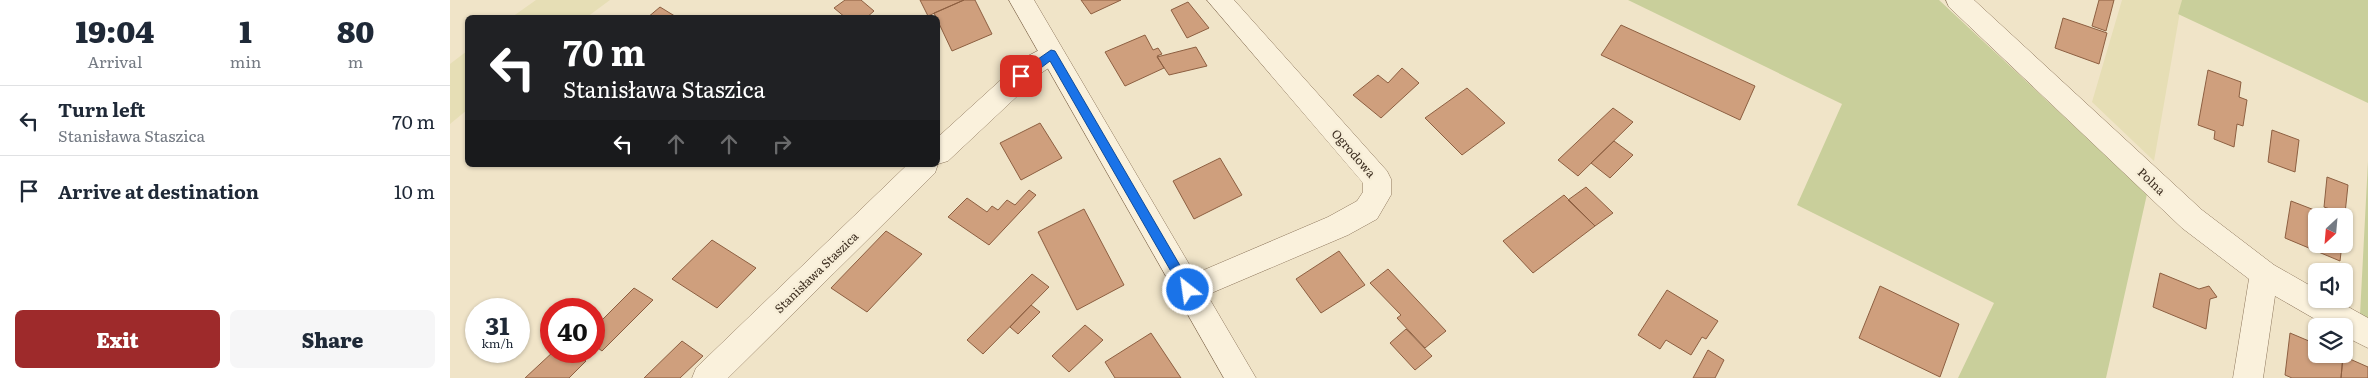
<!DOCTYPE html>
<html lang="en">
<head>
<meta charset="utf-8">
<style>
	body { margin:0; font-family:Literata,serif; background:#f6f6f7; color:#1f2937; height:100vh; display:flex; flex-direction:column; font-size:19px; white-space:nowrap }
	* { box-sizing:border-box; margin:0 }
	p { font-size:16px; color:#747a83 }
	.icon { flex:none; width:28px; height:28px; fill:none; stroke:currentColor; stroke-width:2; stroke-linecap:round; stroke-linejoin:round }
	.map { position:relative; flex:1; overflow:hidden }
	.side { display:flex; flex-direction:column; background:#fff; width:450px }
	.side>* { flex:none }
	.banner { position:absolute; left:15px; top:15px; width:475px; height:152px; border-radius:8px; box-shadow:0 1px 4px #0004; background:#202124; color:#fff; overflow:hidden }
	.needle { width:32px; rotate:206deg }
	.tools { position:absolute; left:1858px; top:208px; display:grid; gap:10px }
	.tools a { display:grid; place-items:center; width:45px; height:45px; border-radius:8px; background:#fff; box-shadow:0 1px 4px #0004; font-size:25px }
	.speed { position:absolute; left:15px; top:298px; display:flex; gap:10px; font-size:25px; font-weight:700; text-align:center }
	.speed>* { display:grid; place-content:center; width:65px; height:65px; border-radius:50%; background:#fff; box-shadow:0 1px 4px #0004; line-height:1 }
	.speed small { font-size:12px; font-weight:400 }
	.speed .limit { border:8px solid #d22; background:#fff; color:#111 }
	.pin { position:absolute; display:grid; place-items:center; width:42px; height:42px; color:#fff; margin:-21px; border-radius:10px; box-shadow:0 2px 8px #0006 }
	.me { position:absolute; width:55px; margin:-28px; rotate:330deg; stroke-linejoin:round; filter:drop-shadow(0 0 4px #0008) }
	.turn { display:flex; align-items:center; gap:18px; height:105px; padding:0 15px; font-size:22px }
	.turn .icon { width:65px; height:65px; stroke-width:2.5 }
	.turn b { display:block; font-size:35px; line-height:42px }
	.lanes { display:flex; align-items:center; height:48px; padding:0 15px; background:#0003; justify-content:center; gap:25px; direction:ltr }
	.lanes .off { opacity:.35 }
	.eta { display:flex; justify-content:space-evenly; align-items:center; height:85px; text-align:center }
	.eta b { font-size:30px; font-weight:800; line-height:35px }
	.cta { display:flex; gap:10px; margin-top:auto; padding:10px 15px }
	.cta a { flex:1; height:58px; border-radius:8px; background:#9e2a2b; color:#fff; font-size:20px; font-weight:800; line-height:58px; text-align:center }
	.cta a+a { background:#f6f6f7; color:#1f2937 }
	ul { padding:0; list-style:none }
	li { display:flex; align-items:center; gap:15px; height:70px; padding:0 15px; border-top:1px solid #e0e1e3 }
	li div { flex:1 }
	li b { display:block; font-size:19px }
	li em { font-style:normal }
	main { display:flex; flex:1; min-height:0 }
	.map>svg:first-child { display:block }
	.farmland { fill:#e6deb5 }
	.green { fill:#c9cf9b }
	.building { fill:#cf9f7d; stroke:#8d5f41 }
	.lines { fill:none; stroke-linecap:round; stroke-linejoin:round }
	.minor-casing { stroke:#8d765c; stroke-width:1 }
	.tertiary-casing { stroke:#8d765c; stroke-width:1 }
	.minor { fill:#faf1dc; fill-rule:evenodd }
	.tertiary { fill:#faf1dc; fill-rule:evenodd }
	.route { fill:#1a73e8; stroke:#114b97 }
	.labels { text-anchor:middle; dominant-baseline:central; stroke-width:5; stroke-linejoin:round; paint-order:stroke }
	.street-label { font-size:12px; fill:#3d2e20; stroke:#f7eed8 }
</style>
</head>
<body>
<main>
<section class="side">
<div class="eta">
<div><b>19:04</b><p>Arrival</p></div>
<div><b>1</b><p>min</p></div>
<div><b>80</b><p>m</p></div>
</div>
<ul>
<li><svg class="icon" aria-label="left" viewBox="0 0 24 24"><path d="M17 20v-9H6M10 6l-5 5 5 5"/></svg><div><b>Turn left</b><p>Stanisława Staszica</p></div><em>70 m</em></li>
<li><svg class="icon" aria-label="arrive" viewBox="0 0 24 24"><path d="M6 21V4h12l-3 4 3 4H6"/></svg><div><b>Arrive at destination</b></div><em>10 m</em></li>
</ul>
<div class="cta"><a>Exit</a><a>Share</a></div>
</section>
<div class="map">
<svg width="1918" height="378" viewBox="0 0 1918 378">
	<rect width="100%" height="100%" fill="#f0e4c8"/>
	<!-- farmland -->
	<path class="farmland" d="M86,0H160L137,17H62Z
		M1672,0H1732L1704,161L1642,102Z
		M17,51V110L0,124V64Z"/>
	<!-- green -->
	<path class="green" d="M1178,0H1489L1697,194L1656,378H1508L1544,303L1347,205L1392,104Z
		M1732,0H1918V103L1728,14Z
		M1918,161V320L1910,315Z"/>
	<!-- building -->
	<path class="building" d="M395,0H411L424,11L416,18H396L384,8Z
		M470,0H514L478,16Z
		M514,0H525L542,34L502,51L484,13Z
		M631,0H671L641,14Z
		M1649,0H1664L1656,31L1642,26Z
		M738,2L759,28L737,38L721,10Z
		M210,7L228,18H197Z
		M1613,18L1657,33L1649,64L1605,48Z
		M1171,25L1305,86L1290,120L1151,55Z
		M695,35L703,50L708,48L712,54L707,56L714,68L675,86L655,52Z
		M746,47L757,66L719,75L707,57Z
		M952,68L969,83L931,118L903,95L928,75L938,83Z
		M1758,70L1791,82L1789,97L1797,100L1793,126L1787,124L1784,147L1764,139L1765,131L1748,125Z
		M1017,88L1055,123L1012,155L975,118Z
		M1163,108L1183,122L1128,176L1108,160Z
		M590,123L612,158L571,180L550,143Z
		M1822,130L1849,140L1845,172L1818,162Z
		M1164,141L1183,155L1160,178L1141,163Z
		M770,158L792,195L744,219L723,181Z
		M1877,177L1898,185L1894,223V216H1880V209L1874,207Z
		M1136,187L1163,213L1145,226L1118,200Z
		M579,190L586,195L539,245L498,217L517,198L537,212L542,206L548,210L557,200L565,205Z
		M1114,195L1145,226L1083,273L1053,241Z
		M1841,201L1880,216H1866V244H1892L1890,261L1835,238Z
		M634,209L674,285L627,310L588,232Z
		M436,231L472,254L417,312L381,288Z
		M262,240L306,268L267,308L222,279Z
		M889,251L915,285L871,313L846,279Z
		M938,269L996,331L975,348L947,318L951,315L920,283Z
		M1710,273L1749,289L1759,286L1767,297L1760,299L1756,329L1703,307Z
		M582,274L599,287L533,354L517,340Z
		M1430,286L1509,324L1490,377L1409,338Z
		M184,288L203,300L152,351L144,345V328Z
		M1217,290L1268,321L1256,339L1252,337L1241,355L1216,340L1210,349L1188,335Z
		M581,305L590,312L568,334L560,327Z
		M635,325L653,340L619,372L602,356Z
		M956,329L982,356L965,370L940,343Z
		M701,333L731,378H665L655,362Z
		M1840,333L1866,344V354L1893,356L1891,378H1842L1835,375Z
		M232,341L253,356L230,378H194Z
		M1258,350L1274,360L1265,378H1243Z
		M104,351H123L136,361L119,378H75Z
		M1893,356L1918,367V378H1891Z"/>
	<g class="lines">
		<defs>
			<path id="minor" d="M757,0H784L937,171L941,179V195L927,219L898,235L738,303L728,299L723,290L728,281L878,217L907,201L913,192V183Z
				M1496,0H1524L1752,210L1824,265L1866,289V299H1884L1918,318V348L1894,336V326H1877L1825,296L1813,378H1783L1799,279L1732,228L1499,7Z
				M601,44L610,47L614,54L610,61L594,71L498,161L488,164L485,173L278,378H242L246,368L457,165H488V137L576,57Z"/>
			<path id="tertiary" d="M559,0H584L806,378H774Z"/>
		</defs>
		<!-- minor casing -->
		<use href="#minor" class="minor-casing"/>
		<!-- tertiary casing -->
		<use href="#tertiary" class="tertiary-casing"/>
		<!-- minor -->
		<use href="#minor" class="minor"/>
		<!-- tertiary -->
		<use href="#tertiary" class="tertiary"/>
	</g>
	<!-- route -->
	<path class="route" d="M601,50L605,51L742,286L744,290L742,294H734L600,61L575,80H568V73Z"/>
	<g class="labels">
		<!-- street labels -->
		<g class="street-label">
			<text transform="translate(904 153) rotate(49)">Ogrodowa</text>
			<text transform="translate(1702 181) rotate(44)">Polna</text>
			<text transform="translate(366 272) rotate(-44)">Stanisława Staszica</text>
		</g>
	</g>
</svg>
<div class="tools">
<a><svg class="needle" viewBox="-14 -14 28 28"><path d="M0-13l5 13h-10z" fill="#e53935"/><path d="M0 13l5-13h-10z" fill="#747a83"/></svg></a>
<a><svg class="icon" aria-label="sound" viewBox="0 0 24 24"><path d="M4 9h4l5-4v14l-5-4H4zM17 9q2 3 0 6"/></svg></a>
<a><svg class="icon" aria-label="layers" viewBox="0 0 24 24"><path d="M12 4l9 5-9 5-9-5zM3 14l9 5 9-5"/></svg></a>
</div>
<div class="speed"><div>31<small>km/h</small></div><div class="limit">40</div></div>
<div class="pin" style="left:571px;top:76px;background:#d93025"><svg class="icon" aria-label="arrive" viewBox="0 0 24 24"><path d="M6 21V4h12l-3 4 3 4H6"/></svg></div>
<svg class="me" style="left:738px;top:290px" viewBox="-20 -20 40 40"><circle r="17" fill="#1a73e8" stroke="#fff" stroke-width="3"/><path d="M0-11L8 9 0 5-8 9z" fill="#fff"/></svg>
<div class="banner">
<div class="turn"><svg class="icon" aria-label="left" viewBox="0 0 24 24"><path d="M17 20v-9H6M10 6l-5 5 5 5"/></svg><div><b>70 m</b>Stanisława Staszica</div></div>
<div class="lanes"><svg class="icon" aria-label="left" viewBox="0 0 24 24"><path d="M17 20v-9H6M10 6l-5 5 5 5"/></svg><svg class="icon off" aria-label="ahead" viewBox="0 0 24 24"><path d="M12 20V5M6 11l6-6 6 6"/></svg><svg class="icon off" aria-label="ahead" viewBox="0 0 24 24"><path d="M12 20V5M6 11l6-6 6 6"/></svg><svg class="icon off" aria-label="right" viewBox="0 0 24 24"><path d="M7 20v-9h11M14 6l5 5-5 5"/></svg></div>
</div>
</div>
</main>
</body>
</html>
